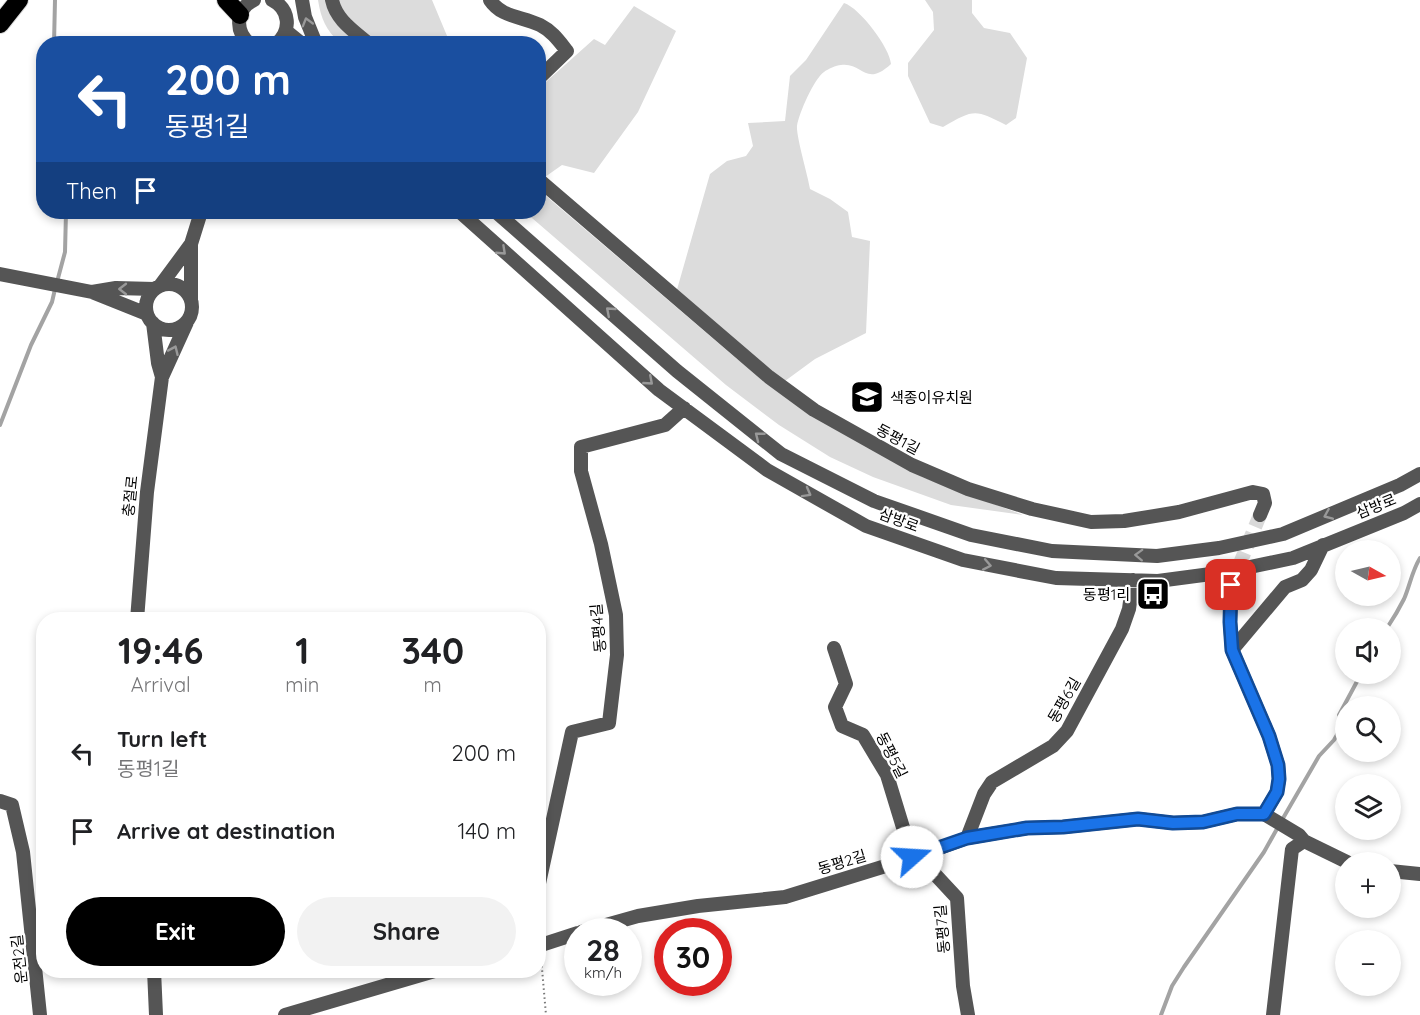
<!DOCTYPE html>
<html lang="en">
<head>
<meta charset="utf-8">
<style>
	body { margin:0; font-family:Quicksand,"Noto Sans KR",sans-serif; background:#f2f2f2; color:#202124; height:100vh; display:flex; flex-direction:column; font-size:22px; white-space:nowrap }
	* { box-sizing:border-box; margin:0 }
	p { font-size:20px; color:#757577 }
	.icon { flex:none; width:33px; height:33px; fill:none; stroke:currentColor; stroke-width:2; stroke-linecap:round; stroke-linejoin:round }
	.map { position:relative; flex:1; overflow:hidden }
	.drawer { position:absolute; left:36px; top:612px; width:510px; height:366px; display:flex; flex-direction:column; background:#fff; border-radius:24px; box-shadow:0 3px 9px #0003 }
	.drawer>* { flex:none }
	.hud { position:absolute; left:36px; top:36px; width:510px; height:183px; border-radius:24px; box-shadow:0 3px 9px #0003; background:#1a4fa0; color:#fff; overflow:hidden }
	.needle { width:39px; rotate:98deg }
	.buttons { position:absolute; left:1335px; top:540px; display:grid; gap:12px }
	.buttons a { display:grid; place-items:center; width:66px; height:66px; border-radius:50%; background:#fff; box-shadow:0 3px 9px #0003; font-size:30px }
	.speed { position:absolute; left:564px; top:918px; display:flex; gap:12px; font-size:30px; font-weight:700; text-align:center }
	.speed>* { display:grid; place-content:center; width:78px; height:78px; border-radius:50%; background:#fff; box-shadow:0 3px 9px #0003; line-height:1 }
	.speed small { font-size:15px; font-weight:400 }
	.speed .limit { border:9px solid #d22; background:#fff; color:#111 }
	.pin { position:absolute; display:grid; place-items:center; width:51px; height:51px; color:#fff; margin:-26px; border-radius:12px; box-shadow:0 3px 9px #0006 }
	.me { position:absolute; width:66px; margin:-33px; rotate:71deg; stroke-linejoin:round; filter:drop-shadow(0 0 4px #0008) }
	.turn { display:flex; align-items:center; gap:21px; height:126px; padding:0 30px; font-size:27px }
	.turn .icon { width:78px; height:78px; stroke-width:2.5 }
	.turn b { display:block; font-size:42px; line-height:51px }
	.then { display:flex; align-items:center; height:57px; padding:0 30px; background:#0003; gap:12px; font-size:22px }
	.eta { display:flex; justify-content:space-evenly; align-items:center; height:102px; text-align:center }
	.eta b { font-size:36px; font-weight:800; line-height:42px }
	.button { display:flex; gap:12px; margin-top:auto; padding:12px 30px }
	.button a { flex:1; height:69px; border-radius:36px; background:#000; color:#fff; font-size:24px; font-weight:800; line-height:69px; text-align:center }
	.button a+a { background:#f2f2f2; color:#202124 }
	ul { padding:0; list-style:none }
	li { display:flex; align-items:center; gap:18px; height:78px; padding:0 30px }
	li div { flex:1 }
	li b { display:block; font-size:22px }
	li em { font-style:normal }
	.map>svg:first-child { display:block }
	.green { fill:#dcdcdc }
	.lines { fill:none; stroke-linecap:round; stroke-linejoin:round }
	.stream { stroke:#a3a3a3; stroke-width:4 }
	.minor-tunnel { stroke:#d9d9d9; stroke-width:14; stroke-dasharray:14 7; stroke-linecap:butt }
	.highway-casing { stroke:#dbdbdb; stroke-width:20 }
	.path { stroke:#777; stroke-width:2; stroke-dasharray:1.5 3; stroke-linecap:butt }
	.minor { stroke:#555; stroke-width:14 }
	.highway { stroke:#000; stroke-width:18 }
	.oneway { stroke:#999 }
	.route-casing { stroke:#114b97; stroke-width:15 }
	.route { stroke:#1a73e8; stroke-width:10 }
	.labels { text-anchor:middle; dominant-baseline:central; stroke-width:4.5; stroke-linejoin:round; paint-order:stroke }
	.poi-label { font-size:15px; fill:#000; stroke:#fff; text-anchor:start }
	.street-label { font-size:15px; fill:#000; stroke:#fff }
</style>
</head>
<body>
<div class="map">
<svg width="1420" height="1015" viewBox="0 0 1420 1015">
	<rect width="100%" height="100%" fill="#fff"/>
	<!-- green -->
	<path class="green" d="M318,0H327L362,43H340C326,30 321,19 318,0Z
		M338,0H432L450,43H376L346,21Z
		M925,0H972V13L984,28L1010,33L1027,58L1016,118L1006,125C975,109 974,109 943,127L930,123L908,76V63L934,30L933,12Z
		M844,3C860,8 890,48 891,64C865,88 863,62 841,65C836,65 828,69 824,72C814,79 799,113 797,126C796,136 808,176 810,189L830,199L848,212L852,237L870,241L866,333L815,359L785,381L740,348L676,293L710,174L727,161L746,156L753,146L748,123L785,121L790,76L806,60Z
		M634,6L676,31L638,112L594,173L562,165L545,177L539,172L538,89L594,39L605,45Z
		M539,190L737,359L871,449L922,477L1023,515L951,505L873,477L830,457L779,425L726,385L525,212H538Z"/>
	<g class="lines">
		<!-- stream -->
		<path class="stream" d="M54,44L55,0
			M57,282L65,252L66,212
			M0,425L31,345L52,302L55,289
			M1387,628C1393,619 1399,609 1404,599C1410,585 1412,571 1420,558
			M1282,820L1319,756L1334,740L1342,726L1339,715L1361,674
			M1161,1015L1172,986L1184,967L1264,852L1278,827"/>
		<!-- minor-tunnel -->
		<path class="minor-tunnel" d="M1231,585L1260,515"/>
		<defs>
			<path id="highway" d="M226,0L240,15
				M0,24L19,0"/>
		</defs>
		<!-- highway casing -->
		<use href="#highway" class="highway-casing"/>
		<!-- path -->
		<path class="path" d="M541,957L546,1015"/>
		<!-- minor -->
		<path class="minor" d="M272,0C290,9 292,31 276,44
			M302,0L305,17L316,44
			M332,0C336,20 354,31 369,44
			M490,0C502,18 522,16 540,25C552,31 559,41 567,51L538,79
			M286,31L302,44
			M250,44C234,31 236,9 254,0
			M538,179L769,377L814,410L912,465L968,489L1032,509L1091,522L1124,521L1179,512L1253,492L1263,494L1265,503L1260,515
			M460,212L659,390L767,470L866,526L963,560L1056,578L1158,581L1226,572L1293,558L1404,513L1420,504
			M496,212L677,371L781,454L874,501L971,535L1052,551L1157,556L1219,548L1283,534L1400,485L1420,474
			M0,274L92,292L147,314
			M146 307a23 23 0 1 1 46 0a23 23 0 1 1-46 0Z
			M160,286L191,244
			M92,292L116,288L154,289
			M191,299V244L201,212
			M153,323L158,363L162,377
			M1231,585L1230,622L1232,650L1269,736L1278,765L1279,779L1277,792L1264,814
			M137,620L147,492L162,377L187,322
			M834,648L846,684L835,707L842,726L863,735L887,775L912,857
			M1232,650L1285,587L1302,580L1311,570L1323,545
			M0,801L12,805L23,852L40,1015
			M967,838L984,794L992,782L1053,746L1067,731L1122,629L1129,609L1133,580
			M918,856L957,898L963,986L968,1015
			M1390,871L1420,874
			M538,888L572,732L609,723L617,655L616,615L601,544L581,471V447L665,425L684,408
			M581,932L638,916L698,906L785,897L918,856L967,838L1027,828L1063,827L1138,819L1173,823L1203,822L1237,814H1264L1299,835L1304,841L1347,862
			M538,946L578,933
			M154,970L156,1015
			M285,1015L438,970
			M1273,1015L1292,849L1304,841"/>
		<!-- highway -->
		<use href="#highway" class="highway"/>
	</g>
	<!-- one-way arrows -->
	<defs><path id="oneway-chevron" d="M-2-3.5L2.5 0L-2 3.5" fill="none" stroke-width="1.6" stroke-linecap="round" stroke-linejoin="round" transform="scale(1.5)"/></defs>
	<g class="oneway">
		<use href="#oneway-chevron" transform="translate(307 22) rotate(-106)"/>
		<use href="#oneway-chevron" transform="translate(502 251) rotate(43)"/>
		<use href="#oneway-chevron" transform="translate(123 289) rotate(-180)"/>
		<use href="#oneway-chevron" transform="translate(610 311) rotate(-139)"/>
		<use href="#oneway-chevron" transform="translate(174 350) rotate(-66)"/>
		<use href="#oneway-chevron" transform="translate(649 381) rotate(41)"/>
		<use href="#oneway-chevron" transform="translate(759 436) rotate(-142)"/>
		<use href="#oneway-chevron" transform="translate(807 493) rotate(29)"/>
		<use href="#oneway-chevron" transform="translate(1328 515) rotate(157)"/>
		<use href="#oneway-chevron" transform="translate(1139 555) rotate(-178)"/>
		<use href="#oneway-chevron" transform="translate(987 565) rotate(11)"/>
	</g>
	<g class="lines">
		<defs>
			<path id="route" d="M912,857L967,838L1027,828L1063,827L1138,819L1173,823L1203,822L1237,814H1264L1277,792L1279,779L1278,765L1269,736L1232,650L1230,622L1231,585"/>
		</defs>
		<!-- route casing -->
		<use href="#route" class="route-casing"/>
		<!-- route -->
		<use href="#route" class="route"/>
	</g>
	<!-- icons -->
	<defs>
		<symbol id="school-square" viewBox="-11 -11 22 22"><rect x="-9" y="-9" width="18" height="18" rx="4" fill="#000" stroke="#fff"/><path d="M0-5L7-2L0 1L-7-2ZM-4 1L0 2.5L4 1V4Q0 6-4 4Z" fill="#fff"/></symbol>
		<symbol id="bus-square" viewBox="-11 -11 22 22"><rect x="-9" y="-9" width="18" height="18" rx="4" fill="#000" stroke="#fff"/><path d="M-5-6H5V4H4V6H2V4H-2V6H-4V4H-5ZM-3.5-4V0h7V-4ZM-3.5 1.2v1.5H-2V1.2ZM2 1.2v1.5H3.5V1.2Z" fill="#fff"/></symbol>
	</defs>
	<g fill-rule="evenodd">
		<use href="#school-square" x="848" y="378" width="38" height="38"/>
		<use href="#bus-square" x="1134" y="575" width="38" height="38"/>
	</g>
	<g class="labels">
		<!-- poi labels -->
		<g class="poi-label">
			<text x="890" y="397">색종이유치원</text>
			<text x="1130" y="594" text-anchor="end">동평1리</text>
		</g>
		<!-- street labels -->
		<g class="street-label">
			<text transform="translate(898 439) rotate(28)">동평1길</text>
			<text transform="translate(130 496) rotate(-84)">충절로</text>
			<text transform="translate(1376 506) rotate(-22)">삼방로</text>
			<text transform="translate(899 520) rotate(20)">삼방로</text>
			<text transform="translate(598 628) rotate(-95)">동평4길</text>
			<text transform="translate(1064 700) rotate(-60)">동평6길</text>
			<text transform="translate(892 755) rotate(63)">동평5길</text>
			<text transform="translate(842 862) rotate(-17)">동평2길</text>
			<text transform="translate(942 929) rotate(-95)">동평7길</text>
			<text transform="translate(19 959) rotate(-96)">운전2길</text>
		</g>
	</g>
</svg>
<div class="buttons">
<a><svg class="needle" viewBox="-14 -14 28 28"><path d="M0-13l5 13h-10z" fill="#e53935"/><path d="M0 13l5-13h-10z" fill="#757577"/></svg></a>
<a><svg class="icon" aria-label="sound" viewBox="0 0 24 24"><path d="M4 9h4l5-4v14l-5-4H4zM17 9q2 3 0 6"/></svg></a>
<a><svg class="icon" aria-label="search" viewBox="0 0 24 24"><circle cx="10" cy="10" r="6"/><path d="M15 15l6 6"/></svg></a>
<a><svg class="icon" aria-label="layers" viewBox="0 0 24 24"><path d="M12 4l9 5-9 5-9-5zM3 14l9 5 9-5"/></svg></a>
<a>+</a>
<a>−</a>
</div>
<div class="speed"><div>28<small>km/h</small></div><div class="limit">30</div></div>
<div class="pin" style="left:1231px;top:585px;background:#d93025"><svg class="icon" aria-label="arrive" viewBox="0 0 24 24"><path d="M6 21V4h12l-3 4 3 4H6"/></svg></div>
<svg class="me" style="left:912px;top:857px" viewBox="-20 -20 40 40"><circle r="19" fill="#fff"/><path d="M0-13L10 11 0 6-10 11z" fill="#1a73e8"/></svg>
<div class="hud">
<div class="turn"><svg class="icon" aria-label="left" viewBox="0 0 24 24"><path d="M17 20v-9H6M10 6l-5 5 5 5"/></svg><div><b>200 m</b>동평1길</div></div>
<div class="then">Then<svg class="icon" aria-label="arrive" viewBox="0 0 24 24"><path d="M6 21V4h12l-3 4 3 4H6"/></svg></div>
</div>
<section class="drawer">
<div class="eta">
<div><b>19:46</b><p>Arrival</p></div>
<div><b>1</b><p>min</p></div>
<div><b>340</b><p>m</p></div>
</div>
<ul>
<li><svg class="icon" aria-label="left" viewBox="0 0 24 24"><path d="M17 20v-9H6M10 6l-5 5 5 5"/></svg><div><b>Turn left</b><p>동평1길</p></div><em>200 m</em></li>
<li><svg class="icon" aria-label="arrive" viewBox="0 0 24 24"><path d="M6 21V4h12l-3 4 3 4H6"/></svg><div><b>Arrive at destination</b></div><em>140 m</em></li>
</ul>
<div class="button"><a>Exit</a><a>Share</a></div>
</section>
</div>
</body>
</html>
